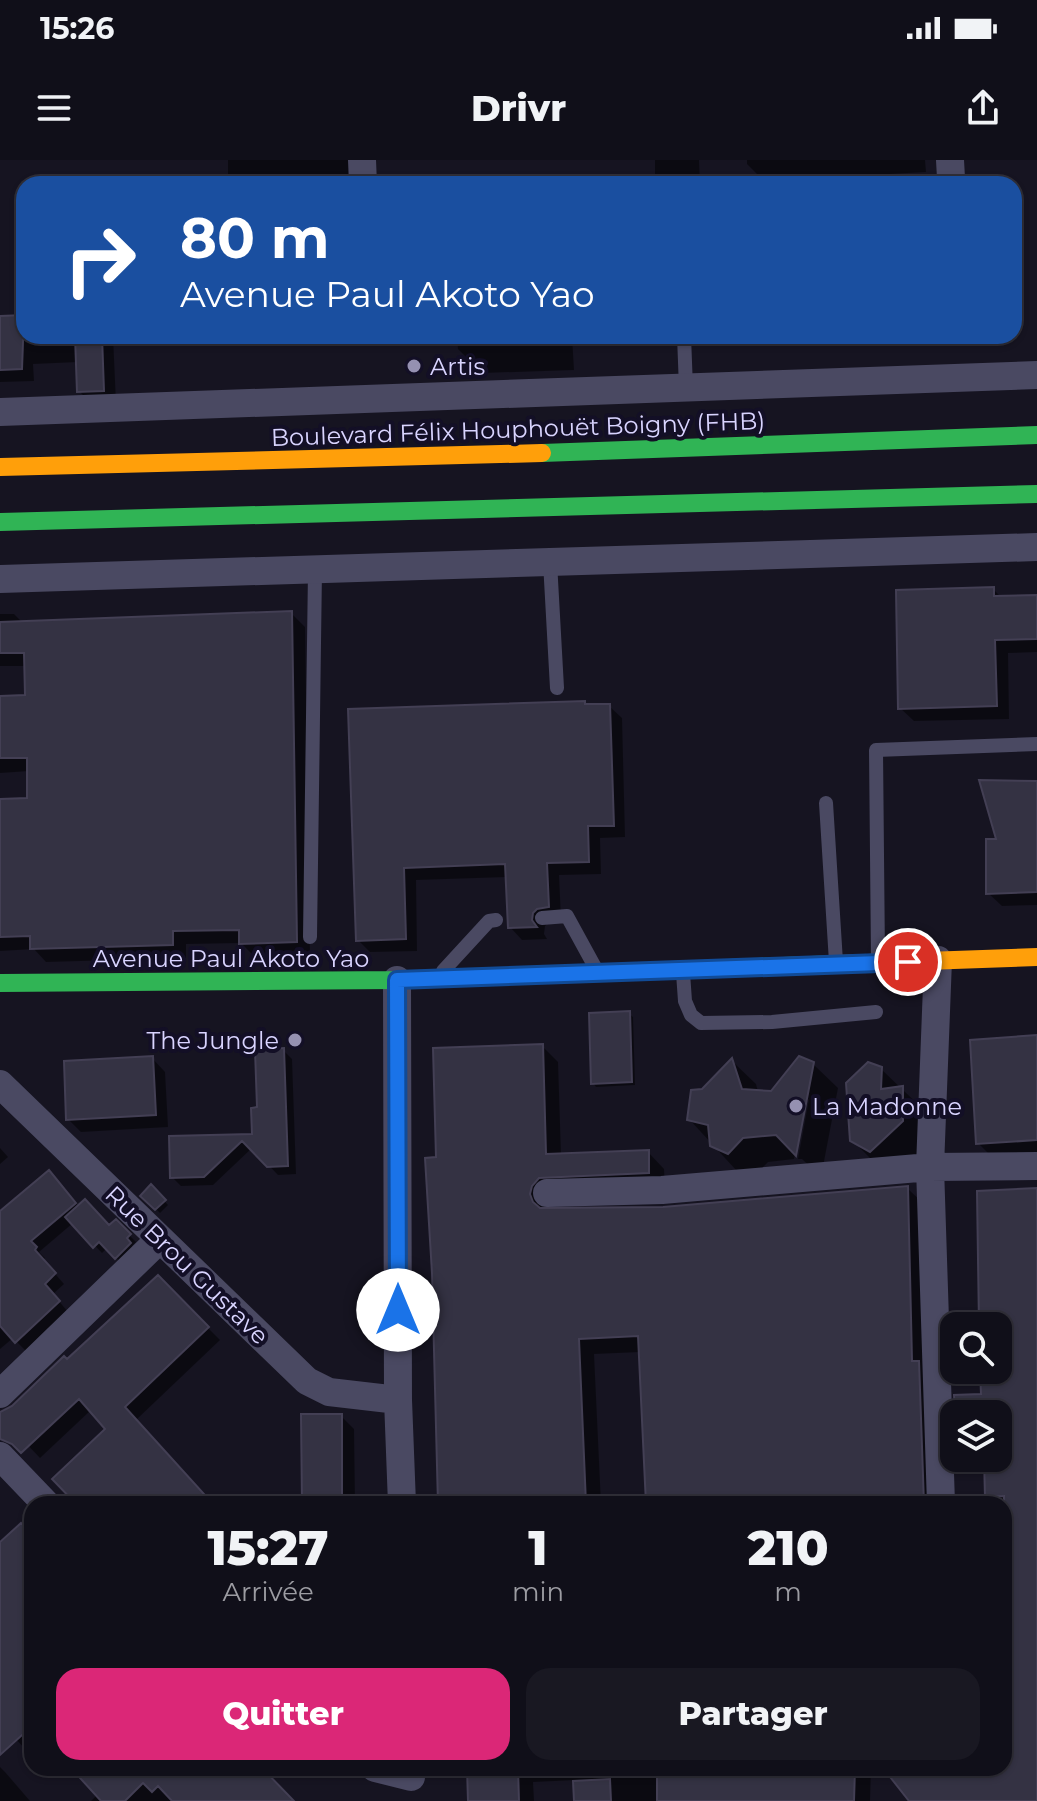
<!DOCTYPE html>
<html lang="fr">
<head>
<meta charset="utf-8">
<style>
	body { margin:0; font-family:Montserrat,sans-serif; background:#191822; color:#f1f3f6; height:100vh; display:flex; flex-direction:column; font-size:30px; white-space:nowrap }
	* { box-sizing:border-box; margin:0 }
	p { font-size:26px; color:#9c9ca2 }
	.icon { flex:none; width:44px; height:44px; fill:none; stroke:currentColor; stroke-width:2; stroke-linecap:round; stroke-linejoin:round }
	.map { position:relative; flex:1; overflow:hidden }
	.sheet { position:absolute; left:24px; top:1336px; width:988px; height:280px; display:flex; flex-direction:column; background:#100f19; border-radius:24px; box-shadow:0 2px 6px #0004,0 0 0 2px #302f38 }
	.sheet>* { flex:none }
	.guide { position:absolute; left:16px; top:16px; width:1006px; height:168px; border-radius:24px; box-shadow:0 2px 6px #0004,0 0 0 2px #302f38; background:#1a4fa0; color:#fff; overflow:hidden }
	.fabs { position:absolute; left:940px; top:1152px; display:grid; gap:16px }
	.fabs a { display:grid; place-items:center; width:72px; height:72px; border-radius:16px; background:#100f19; box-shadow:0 2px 6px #0004,0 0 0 2px #302f38; font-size:40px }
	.pin { position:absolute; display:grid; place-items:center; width:68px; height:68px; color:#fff; margin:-34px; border:4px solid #fff; border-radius:50%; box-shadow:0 2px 8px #0007 }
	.me { position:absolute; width:88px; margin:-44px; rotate:0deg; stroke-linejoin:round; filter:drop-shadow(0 0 6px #0008) }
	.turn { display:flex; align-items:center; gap:28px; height:168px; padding:0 32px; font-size:36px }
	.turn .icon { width:104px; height:104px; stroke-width:2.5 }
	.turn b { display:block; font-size:56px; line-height:68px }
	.eta { display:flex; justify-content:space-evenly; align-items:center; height:136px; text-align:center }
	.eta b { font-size:48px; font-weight:800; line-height:56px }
	.primary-button { display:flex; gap:16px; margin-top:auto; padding:16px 32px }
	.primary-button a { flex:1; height:92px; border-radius:24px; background:#db2777; color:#fff; font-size:32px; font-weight:800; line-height:92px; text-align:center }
	.primary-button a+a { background:#191822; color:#f1f3f6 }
	.status { display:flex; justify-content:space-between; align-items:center; height:56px; padding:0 40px; background:#100f19; direction:ltr }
	.status svg { height:22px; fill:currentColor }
	header { display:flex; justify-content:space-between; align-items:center; height:104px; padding:0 32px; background:#100f19; font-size:36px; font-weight:800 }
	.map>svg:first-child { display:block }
	.shadow { fill:#0007 }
	.building { fill:#343243; stroke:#433f54; stroke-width:2 }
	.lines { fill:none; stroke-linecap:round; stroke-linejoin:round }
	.lane { stroke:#4a4962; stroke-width:14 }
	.street { stroke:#4a4962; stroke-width:28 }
	.fast { stroke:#30b455; stroke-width:18 }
	.slow { stroke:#ff9f0a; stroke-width:18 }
	.route-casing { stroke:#114b97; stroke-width:20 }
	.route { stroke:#1a73e8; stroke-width:14 }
	.poi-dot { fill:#9591b1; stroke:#130f26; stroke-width:3 }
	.labels { text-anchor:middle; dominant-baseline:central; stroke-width:8; stroke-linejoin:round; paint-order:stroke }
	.poi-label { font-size:24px; fill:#d9d4ff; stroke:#130f26; text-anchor:start }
	.street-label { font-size:24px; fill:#d9d4ff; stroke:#130f26 }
</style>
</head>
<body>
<div class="status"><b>15:26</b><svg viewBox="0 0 49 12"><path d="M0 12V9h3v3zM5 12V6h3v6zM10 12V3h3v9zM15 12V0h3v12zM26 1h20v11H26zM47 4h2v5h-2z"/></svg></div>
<header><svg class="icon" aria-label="menu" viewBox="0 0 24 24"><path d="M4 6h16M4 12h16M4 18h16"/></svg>Drivr<svg class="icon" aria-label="share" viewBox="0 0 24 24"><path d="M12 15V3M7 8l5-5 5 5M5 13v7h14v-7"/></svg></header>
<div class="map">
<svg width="1037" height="1641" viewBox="0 0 1037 1641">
	<rect width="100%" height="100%" fill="#161421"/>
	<!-- shadow -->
	<path class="shadow" d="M228,0H369V24H236L228,17Z
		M655,0H699L700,24H662L655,18Z
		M747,0H925L926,12L764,21L747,4Z
		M19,57H24V176H113L116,243L92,244L79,231L78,202L33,204L34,221L0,222V158H23Z
		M457,176H572L574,210L482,213L458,189Z
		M993,429L1002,438L1037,437V492L1008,493L1009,559L914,561L900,548Z
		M291,453L305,467L310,795L255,797L241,783L186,784V798L46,802L34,789L0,791V641L29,640V611L0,613V538L27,537V506H0V454H14L23,463Z
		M587,546H609L622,558L625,677L600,678L601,714L559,715L561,759L550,761L545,766L544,774L547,779L522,780L510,767L507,717L416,720L417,791L370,792L358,780L350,551Z
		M1037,623V745L1002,746L988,733L998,681Z
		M629,854L633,857L635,925L596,927L593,923Z
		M1037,877V1000L997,1002L978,983Z
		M542,886L558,902L561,995L648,992L664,1009L665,1029L548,1042L546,1050L663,1049L907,1028L924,1044L939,1344H648L640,1192L594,1194L601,1344H440L438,999Z
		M283,890L292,899L296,1014L278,1015L252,988L213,1025L181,1026L172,1017L171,978L254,976Z
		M152,898L165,912L168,967L81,972L68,959Z
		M732,901L756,924L758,932L772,933L813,904L838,928L821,1017L802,999H798L809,939L804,944L794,999L768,1002L753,1017L736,1010L689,959L703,931Z
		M881,909L927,953L926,986L895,1016L877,1005L852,980Z
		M0,988L8,997L0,1004Z
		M59,1022L79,1047L110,1068L116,1062L136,1082L132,1086L137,1092L123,1105L107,1088L102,1093L73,1063L39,1092L45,1098L43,1100L64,1124L53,1134L68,1152L26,1191L13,1178L0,1189V1053Z
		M151,1027L168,1045L160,1053L143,1036Z
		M1037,1030V1641H912L885,1608H1004V1344H987L986,1298H998V1254H957L983,1236V1210H998V1166H982Z
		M158,1118L220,1180L136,1260L211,1344H79L108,1269L91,1250L40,1298L0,1256L67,1202Z
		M341,1256L354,1269L355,1344H304Z
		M32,1377V1586L27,1591L0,1562V1385Z
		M0,1607L5,1612L30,1641H0Z
		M74,1608H259L291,1641H91L98,1634Z
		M468,1608H871L870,1641H576L575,1620L533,1622L534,1641H470Z"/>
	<!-- building -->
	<path class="building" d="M24,155L22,209L0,210V156Z
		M75,176H102L104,231L77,232Z
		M994,427V436L1037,435V479L995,480L997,546L898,549L896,430Z
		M292,451L297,782L239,784V770L173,771V785L30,789V776L0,777V639L27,638V598H0V536L25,535L24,493H0V462Z
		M585,541V544H610L614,666H588L589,702L547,703L549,747L537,749L533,753L532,760L537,767L508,768L505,704L404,708L406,779L356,781L348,549Z
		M979,620L1037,621V732L986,734V679H996Z
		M630,851L632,922L591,924L589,853Z
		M1037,875V980L976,984L970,880Z
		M543,884L546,994L649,990V1013L539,1018L532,1026L530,1034L533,1042L540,1048L663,1047L908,1026L912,1201H919L924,1344H646L638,1176L579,1179L586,1344H438L432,1113L425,998L436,997L433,888Z
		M284,888L288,1006L267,1007L242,981L204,1017L170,1018L169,976L252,974L251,948L257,947L255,890Z
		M153,896L156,955L66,960L64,901Z
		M799,896L814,902L796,996L776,975L743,978L728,994L710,986L708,965L687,960L691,930L702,929L732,898L742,929L771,931Z
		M868,902L882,907L881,929L903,926V961L870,992L850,981L846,923Z
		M49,1010L76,1043L31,1081L37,1087L35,1090L56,1113L45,1124L60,1141L15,1183L0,1166V1051Z
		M151,1024L166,1040L155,1050L140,1036Z
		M1037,1028V1641H909L883,1608H1004V1336L985,1337L984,1298H998V1254H955L954,1235L981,1234L980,1210H998V1166H979L977,1031Z
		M85,1039L109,1065L116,1059L131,1074L127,1078L131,1083L115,1099L99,1082L93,1088L65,1057Z
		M158,1115L209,1167L125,1247L213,1344H76L52,1319L105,1269L79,1239L21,1293L12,1284L0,1279V1252L12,1246L64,1196L67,1199Z
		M301,1254H342V1344H302Z
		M21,1363L32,1375V1566L0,1595V1382Z
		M71,1608H262L294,1641H172L158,1626L152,1632L143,1623L125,1641H101Z
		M467,1608H518L519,1641H468Z
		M702,1608H855L854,1641H657V1612Z
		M610,1619L611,1641H574L573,1621Z"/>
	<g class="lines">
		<!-- lane -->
		<path class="lane" d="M684,176L686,228
			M550,402L557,528
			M826,643L836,802
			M542,758L567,756L596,809
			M310,777L315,410
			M878,798L876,590L1037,584
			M443,811L489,761L496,760
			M683,813L685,841L691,855L701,863L772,862L876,852"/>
		<!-- street -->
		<path class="street" d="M362,0L363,24
			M950,0L951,18
			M0,252L1037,215
			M0,419L1037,387
			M938,800L930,1007L941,1344
			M397,820L398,1240L402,1344
			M0,924L307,1221L329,1232L398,1240
			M547,1033L662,1030L930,1007L1037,1006
			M0,1234L160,1079
			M0,1296L46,1344
			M375,1608L411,1617"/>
		<!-- fast -->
		<path class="fast" d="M542,293L1037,275
			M0,362L1037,334
			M0,823L397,820L840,804"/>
		<!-- slow -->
		<path class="slow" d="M0,307L542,293
			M840,804L1037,797"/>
	</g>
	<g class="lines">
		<defs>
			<path id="route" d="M398,1150L397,820L908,802"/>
		</defs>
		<!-- route casing -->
		<use href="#route" class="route-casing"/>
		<!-- route -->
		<use href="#route" class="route"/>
	</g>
	<!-- markers -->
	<g class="poi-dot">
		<circle cx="414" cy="206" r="8"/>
		<circle cx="295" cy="880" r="8"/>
		<circle cx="796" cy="946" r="8"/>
	</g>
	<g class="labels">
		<!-- poi labels -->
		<g class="poi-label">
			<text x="430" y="206">Artis</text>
			<text x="279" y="880" text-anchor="end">The Jungle</text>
			<text x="812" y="946">La Madonne</text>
		</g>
		<!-- street labels -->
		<g class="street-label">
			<text transform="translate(518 269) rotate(-2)">Boulevard Félix Houphouët Boigny (FHB)</text>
			<text x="231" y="798">Avenue Paul Akoto Yao</text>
			<text transform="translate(187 1105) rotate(44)">Rue Brou Gustave</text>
		</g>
	</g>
</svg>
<div class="fabs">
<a><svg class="icon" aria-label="search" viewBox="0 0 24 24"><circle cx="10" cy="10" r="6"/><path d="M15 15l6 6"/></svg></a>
<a><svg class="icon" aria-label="layers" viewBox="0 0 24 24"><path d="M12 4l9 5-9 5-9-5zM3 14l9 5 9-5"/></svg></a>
</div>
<div class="pin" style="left:908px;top:802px;background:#d93025"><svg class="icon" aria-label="arrive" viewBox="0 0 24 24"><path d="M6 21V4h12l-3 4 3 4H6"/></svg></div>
<svg class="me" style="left:398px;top:1150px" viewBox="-20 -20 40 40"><circle r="19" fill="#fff"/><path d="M0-13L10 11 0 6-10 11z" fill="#1a73e8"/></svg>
<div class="guide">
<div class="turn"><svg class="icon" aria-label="right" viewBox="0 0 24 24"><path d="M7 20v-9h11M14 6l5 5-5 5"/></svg><div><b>80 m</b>Avenue Paul Akoto Yao</div></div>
</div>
<section class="sheet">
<div class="eta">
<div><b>15:27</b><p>Arrivée</p></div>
<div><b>1</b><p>min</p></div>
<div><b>210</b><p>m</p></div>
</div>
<div class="primary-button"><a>Quitter</a><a>Partager</a></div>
</section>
</div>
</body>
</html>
